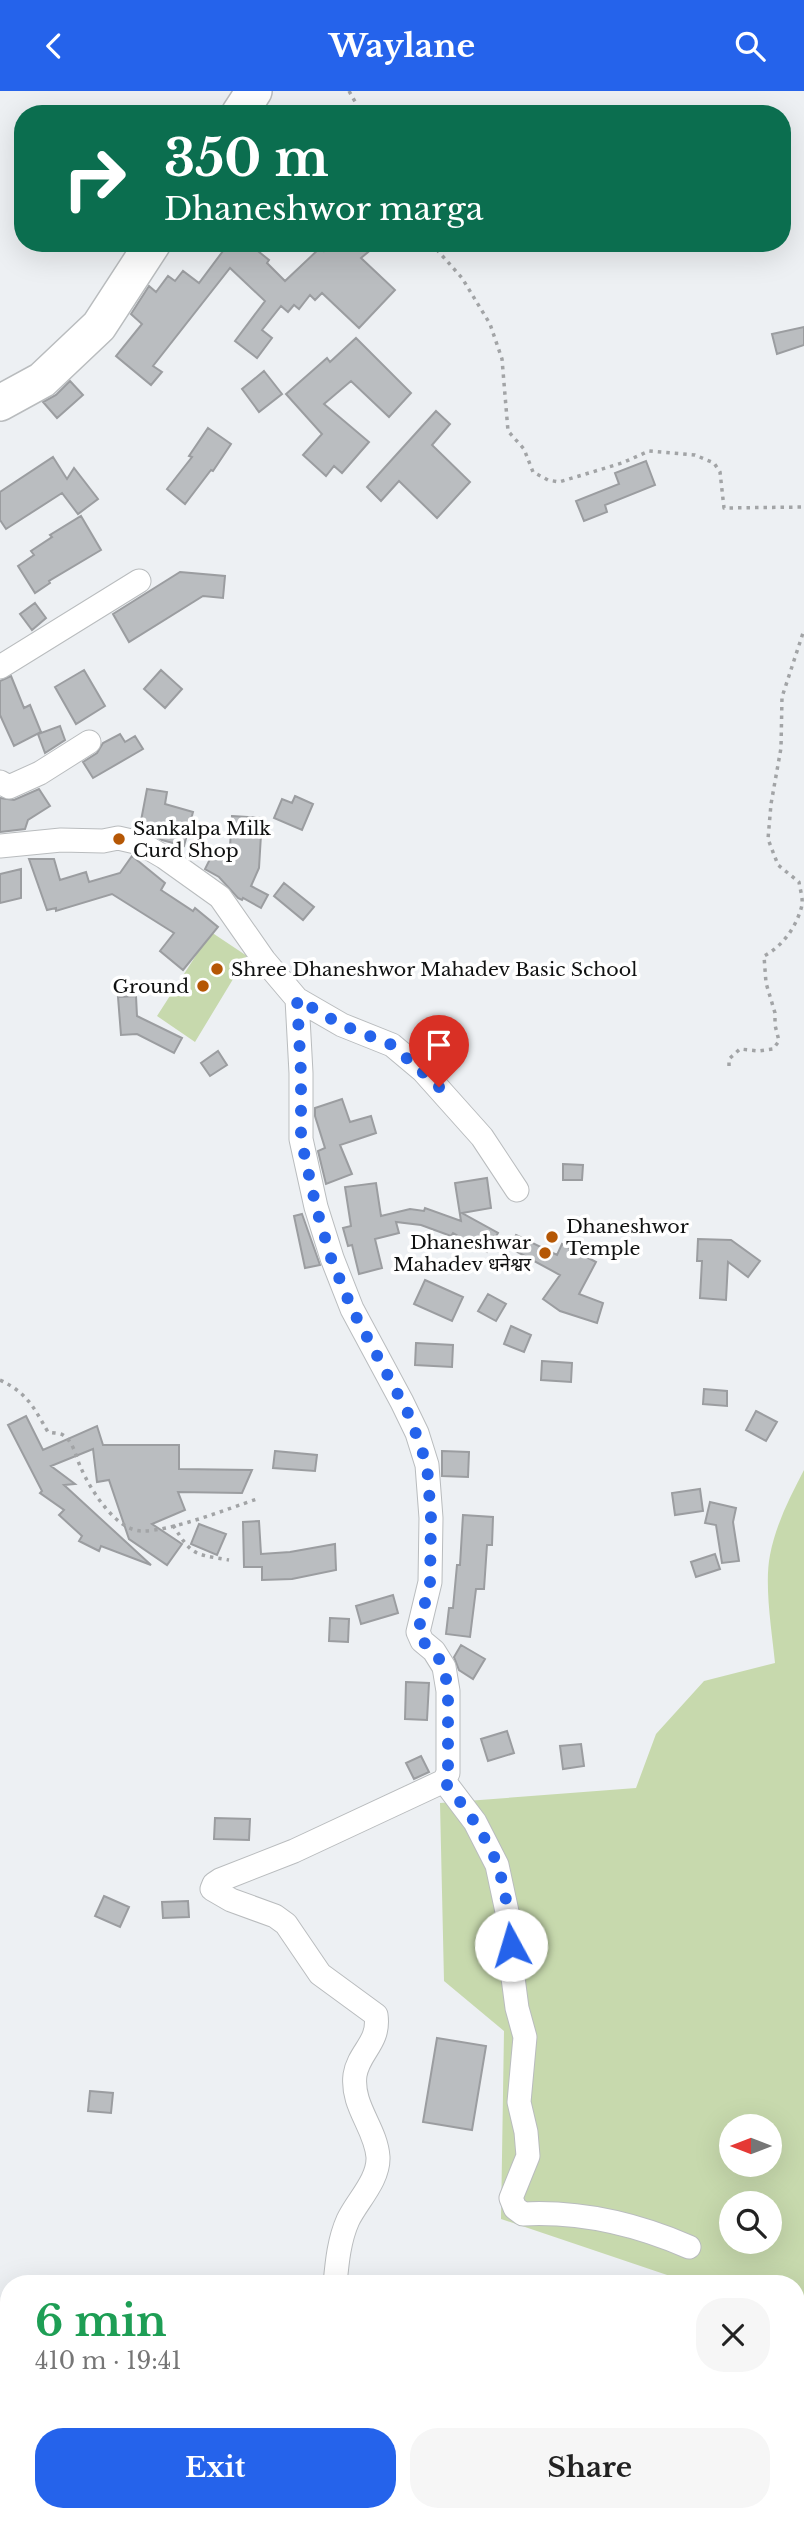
<!DOCTYPE html>
<html lang="en">
<head>
<meta charset="utf-8">
<style>
	body { margin:0; font-family:"Libre Baskerville","Noto Sans Devanagari",serif; background:#f6f6f6; color:#222; height:100vh; display:flex; flex-direction:column; font-size:26px; white-space:nowrap }
	* { box-sizing:border-box; margin:0 }
	p { font-size:23px; color:#767676 }
	.icon { flex:none; width:38px; height:38px; fill:none; stroke:currentColor; stroke-width:2; stroke-linecap:round; stroke-linejoin:round }
	.map { position:relative; flex:1; overflow:hidden }
	.sheet { position:absolute; left:0px; top:2184px; width:805px; height:247px; display:flex; flex-direction:column; background:#fff; border-radius:28px 28px 0 0; box-shadow:0 7px 28px #0002 }
	.sheet>* { flex:none }
	.guide { position:absolute; left:14px; top:14px; width:777px; height:147px; border-radius:28px; box-shadow:0 7px 28px #0002; background:#0b6e4f; color:#fff; overflow:hidden }
	.needle { width:46px; rotate:270deg }
	.buttons { position:absolute; left:719px; top:2023px; display:grid; gap:14px }
	.buttons a { display:grid; place-items:center; width:63px; height:63px; border-radius:50%; background:#fff; box-shadow:0 7px 28px #0002; font-size:35px }
	.pin { position:absolute; display:grid; place-items:center; width:60px; height:60px; color:#fff; margin:-72px -30px; border-radius:50% 50% 50% 0; rotate:-45deg; box-shadow:0 0 7px #0007 }
	.pin .icon { rotate:45deg }
	.me { position:absolute; width:77px; margin:-38px; rotate:354deg; stroke-linejoin:round; filter:drop-shadow(0 0 5px #0008) }
	.turn { display:flex; align-items:center; gap:24px; height:147px; padding:0 35px; font-size:32px }
	.turn .icon { width:91px; height:91px; stroke-width:2.5 }
	.turn b { display:block; font-size:49px; line-height:60px }
	.round { display:grid; place-items:center; flex:none; width:74px; height:74px; border-radius:28px; background:#f6f6f6 }
	.summary { display:flex; align-items:center; justify-content:space-between; height:119px; padding:0 35px }
	h1 { font-size:42px; font-weight:700; line-height:52px; color:#1e9e55 }
	.button { display:flex; gap:14px; margin-top:auto; padding:14px 35px }
	.button a { flex:1; height:80px; border-radius:28px; background:#2563eb; color:#fff; font-size:28px; font-weight:700; line-height:80px; text-align:center }
	.button a+a { background:#f6f6f6; color:#222 }
	header { display:flex; justify-content:space-between; align-items:center; height:91px; padding:0 35px; background:#2563eb; color:#fff; font-size:32px; font-weight:700 }
	.map>svg:first-child { display:block }
	.green { fill:#c7d9ad; fill-rule:evenodd }
	.building { fill:#babdc0; stroke:#9b9da0; stroke-width:2 }
	.lines { fill:none; stroke-linecap:round; stroke-linejoin:round }
	.minor-casing { stroke:#b9bcbe; stroke-width:25 }
	.primary-casing { stroke:#b9bcbe; stroke-width:38 }
	.path { stroke:#a2a4a6; stroke-width:3.5; stroke-dasharray:3.5 5; stroke-linecap:butt }
	.minor { stroke:#fff; stroke-width:23 }
	.primary { stroke:#fff; stroke-width:35 }
	.route { stroke:#2563eb; stroke-width:12; stroke-dasharray:0 21.6 }
	.poi-dot { fill:#b55705; stroke:#fff; stroke-width:2.5 }
	.labels { text-anchor:middle; dominant-baseline:central; stroke-width:7; stroke-linejoin:round; paint-order:stroke }
	.poi-label { font-size:19px; fill:#101111; stroke:#fff; text-anchor:start }
</style>
</head>
<body>
<header><svg class="icon" aria-label="back" viewBox="0 0 24 24"><path d="M15 5l-7 7 7 7"/></svg>Waylane<svg class="icon" aria-label="search" viewBox="0 0 24 24"><circle cx="10" cy="10" r="6"/><path d="M15 15l6 6"/></svg></header>
<div class="map">
<svg width="804" height="2430" viewBox="0 0 804 2430">
	<rect width="100%" height="100%" fill="#edf0f3"/>
	<!-- green -->
	<path class="green" d="M211,841L247,865L195,951L157,925Z
		M804,1379V2430H549L548,2422H796V2193H671L676,2187L501,2128L504,1940L444,1890L440,1712L636,1697L656,1643L704,1590L775,1572C772,1541 764,1494 770,1464C776,1433 790,1406 804,1379ZM732,2035H770V2074H732ZM732,2112H770V2151H732Z"/>
	<!-- building -->
	<path class="building" d="M229,152H248L269,169L267,172L285,190L321,156L324,160L333,152H379L361,167L395,199L359,237L322,202L315,209L310,204L299,218L294,214L288,221L281,215L262,239L272,247L257,267L235,250L265,210L230,177L153,275L162,281L151,294L116,265L142,233L131,223L149,195L156,201L168,185L175,190L183,180L199,192Z
		M804,236V254L777,263L772,243Z
		M356,247L411,302L389,326L351,290L324,313L369,351L342,382L334,375L326,385L303,364L322,343L286,303L327,267L330,271Z
		M264,280L282,303L259,321L242,298Z
		M70,290L83,304L57,327L43,311L56,304Z
		M436,320L450,333L432,354L470,391L437,427L399,390L381,410L367,396Z
		M208,337L231,353L213,380L211,379L185,413L167,398L192,366L189,365Z
		M53,366L67,388L74,377L98,408L78,423L62,402L6,438L0,429V401Z
		M646,370L655,394L605,414L607,421L584,430L576,410L619,393L615,382Z
		M81,425L101,459L49,490L50,492L35,502L18,475L34,464L31,460L52,446L50,444Z
		M180,481L225,485L223,507L203,505L129,551L113,523Z
		M35,512L46,527L32,539L20,523Z
		M84,579L105,615L76,633L55,596Z
		M161,579L182,598L165,617L144,598Z
		M11,585L24,617L30,614L41,641L14,655L0,624V590Z
		M60,635L65,649L45,662L38,643Z
		M120,643L125,651L135,645L143,658L93,687L83,671L97,662L103,652Z
		M39,698L50,715L28,729L25,738L0,741V707L14,709Z
		M147,698L167,701L165,713L193,721L184,755L162,749L149,741L151,737L140,735Z
		M295,705L313,713L302,739L274,727L282,708L292,712Z
		M232,725L262,727L259,777L251,795L268,804L261,817L243,807L242,809L238,807L219,786L205,778L213,762L229,770Z
		M132,765L165,792L161,799L193,820L195,817L218,836L183,879L160,860L174,842L112,803L56,820V817L47,819L29,768H54L60,789L86,781L89,791L120,782Z
		M21,778V807L0,812V783Z
		M284,792L314,816L303,829L274,805Z
		M136,905L137,925L182,947L174,962L137,943L121,944L118,906Z
		M218,960L227,974L210,985L201,972Z
		M342,1008L350,1031L371,1025L376,1042L340,1054L352,1083L326,1093L318,1060L325,1057L315,1025V1017Z
		M563,1073L583,1074L582,1089H563Z
		M487,1087L491,1117L462,1122L498,1142L487,1161L453,1142L451,1145L421,1134L396,1131L399,1142L375,1148L382,1177L359,1183L352,1154L348,1155L343,1137L351,1135L345,1096L376,1092L381,1125L410,1118L424,1120L425,1117L461,1130L455,1092Z
		M302,1123L320,1174L305,1177L294,1125Z
		M516,1144L557,1164L562,1153L596,1171L579,1203L603,1212L597,1232L560,1220L543,1208L560,1184L510,1157Z
		M698,1148L731,1149L760,1170L748,1186L728,1171L726,1209L700,1207L702,1170H697Z
		M425,1189L463,1206L452,1230L414,1213Z
		M488,1203L506,1213L496,1230L478,1220Z
		M511,1235L531,1244L524,1261L504,1253Z
		M416,1252L453,1254L452,1276L415,1274Z
		M542,1270L572,1272L571,1291L541,1289Z
		M704,1298L727,1300V1315L703,1313Z
		M756,1320L777,1331L766,1350L746,1339Z
		M26,1325L43,1359L97,1335L103,1354H179V1378L252,1379L242,1402L178,1401L185,1419L152,1433L182,1453L167,1474L129,1448L109,1389L97,1391L93,1358L51,1375L75,1393L64,1394L151,1474L101,1455L99,1460L79,1450L82,1445L59,1424L64,1419L40,1402L42,1400L8,1334Z
		M275,1360L317,1364L315,1380L273,1377Z
		M442,1360L469,1361L468,1386L442,1385Z
		M700,1398L703,1420L675,1424L672,1402Z
		M710,1411L736,1417L733,1431L739,1470L722,1472L716,1434L705,1432Z
		M463,1424L493,1426L492,1454H487L484,1498H476L470,1546L446,1543L449,1517H453L457,1474H460Z
		M259,1430L261,1463L290,1461L335,1453L336,1479L292,1488L262,1489V1476H244L243,1431Z
		M199,1433L226,1443L217,1464L191,1453Z
		M715,1463L720,1478L696,1486L691,1471Z
		M393,1504L398,1522L361,1533L356,1515Z
		M330,1527L349,1528L348,1551L329,1550Z
		M461,1554L485,1568L473,1588L459,1579L454,1566Z
		M406,1591L429,1592L427,1629L405,1628Z
		M507,1640L514,1662L488,1670L481,1648Z
		M581,1653L584,1675L563,1678L560,1655Z
		M421,1665L429,1681L414,1688L406,1672Z
		M215,1727L250,1728L249,1749L214,1748Z
		M104,1805L129,1816L120,1836L95,1825Z
		M188,1810L189,1826L163,1827L162,1811Z
		M437,1947L486,1955L472,2039L423,2031Z
		M90,2000L113,2002L111,2022L88,2020Z"/>
	<g class="lines">
		<defs>
			<path id="minor" d="M0,576L139,490
				M0,691L9,696L40,682L89,651
				M0,755L61,749L103,750L118,747L140,752L164,766L220,806L264,869L297,908L342,934L392,954L423,980L482,1046L517,1099
				M297,908L301,982V1048L316,1116L332,1167L352,1218L402,1311L417,1342L427,1374L431,1427L430,1491L418,1541L422,1550L434,1560L444,1576L448,1600V1682L444,1690L294,1760L220,1789L214,1793L212,1798L231,1809L275,1825L286,1833L320,1883L376,1924C380,1952 359,1960 355,1984C351,2015 376,2037 378,2066C379,2089 357,2110 348,2129C339,2149 337,2172 335,2193
				M444,1690L475,1731L497,1774L509,1830L512,1879L517,1917L525,1946L519,2011L526,2041L528,2065L511,2107L515,2117L523,2123C582,2120 636,2133 689,2156"/>
			<path id="primary" d="M239,23L254,0
				M0,312L42,289L99,235L153,152"/>
		</defs>
		<!-- minor casing -->
		<use href="#minor" class="minor-casing"/>
		<!-- primary casing -->
		<use href="#primary" class="primary-casing"/>
		<!-- path -->
		<path class="path" d="M349,0L362,23
			M431,152L462,187L490,233L502,268L508,340L524,358L533,381L548,389L559,391L622,372L649,360L695,364L714,372L720,381L724,417L804,416
			M729,975V968L740,958L759,960L773,958L779,950L775,934V922L766,892L764,865C783,855 797,835 802,814C803,807 800,798 799,791L778,774L768,748L771,713L781,657L782,606L804,539
			M0,1289C27,1302 33,1315 48,1341C52,1342 60,1342 63,1344C74,1351 76,1367 81,1377C90,1398 116,1440 142,1440C172,1440 227,1418 257,1408
			M173,1434C192,1465 194,1463 229,1469"/>
		<!-- minor -->
		<use href="#minor" class="minor"/>
		<!-- primary -->
		<use href="#primary" class="primary"/>
	</g>
	<g class="lines">
		<!-- route -->
		<path class="route" d="M439,996L392,954L342,934L297,908L301,982V1048L316,1116L331,1167L352,1218L410,1326L427,1374L431,1427L430,1491L418,1541L422,1550L434,1560L444,1576L448,1600V1682L444,1690C464,1716 485,1742 497,1773C506,1798 509,1828 511,1854"/>
	</g>
	<!-- markers -->
	<g class="poi-dot">
		<circle cx="119" cy="748" r="7"/>
		<circle cx="217" cy="878" r="7"/>
		<circle cx="203" cy="895" r="7"/>
		<circle cx="552" cy="1146" r="7"/>
		<circle cx="545" cy="1162" r="7"/>
	</g>
	<g class="labels">
		<!-- poi labels -->
		<g class="poi-label">
			<text x="133" y="737">Sankalpa Milk<tspan x="133" dy="22">Curd Shop</tspan></text>
			<text x="231" y="878">Shree Dhaneshwor Mahadev Basic School</text>
			<text x="189" y="895" text-anchor="end">Ground</text>
			<text x="566" y="1135">Dhaneshwor<tspan x="566" dy="22">Temple</tspan></text>
			<text x="531" y="1151" text-anchor="end">Dhaneshwar<tspan x="531" dy="22">Mahadev धनेश्वर</tspan></text>
		</g>
	</g>
</svg>
<div class="buttons">
<a><svg class="needle" viewBox="-14 -14 28 28"><path d="M0-13l5 13h-10z" fill="#e53935"/><path d="M0 13l5-13h-10z" fill="#767676"/></svg></a>
<a><svg class="icon" aria-label="search" viewBox="0 0 24 24"><circle cx="10" cy="10" r="6"/><path d="M15 15l6 6"/></svg></a>
</div>
<div class="pin" style="left:439px;top:996px;background:#d93025"><svg class="icon" aria-label="arrive" viewBox="0 0 24 24"><path d="M6 21V4h12l-3 4 3 4H6"/></svg></div>
<svg class="me" style="left:511px;top:1854px" viewBox="-20 -20 40 40"><circle r="19" fill="#fff"/><path d="M0-13L10 11 0 6-10 11z" fill="#2563eb"/></svg>
<div class="guide">
<div class="turn"><svg class="icon" aria-label="right" viewBox="0 0 24 24"><path d="M7 20v-9h11M14 6l5 5-5 5"/></svg><div><b>350 m</b>Dhaneshwor marga</div></div>
</div>
<section class="sheet">
<div class="summary"><div><h1>6 min</h1><p>410 m · 19:41</p></div><a class="round"><svg class="icon" aria-label="close" viewBox="0 0 24 24"><path d="M6 6l12 12M18 6L6 18"/></svg></a></div>
<div class="button"><a>Exit</a><a>Share</a></div>
</section>
</div>
</body>
</html>
